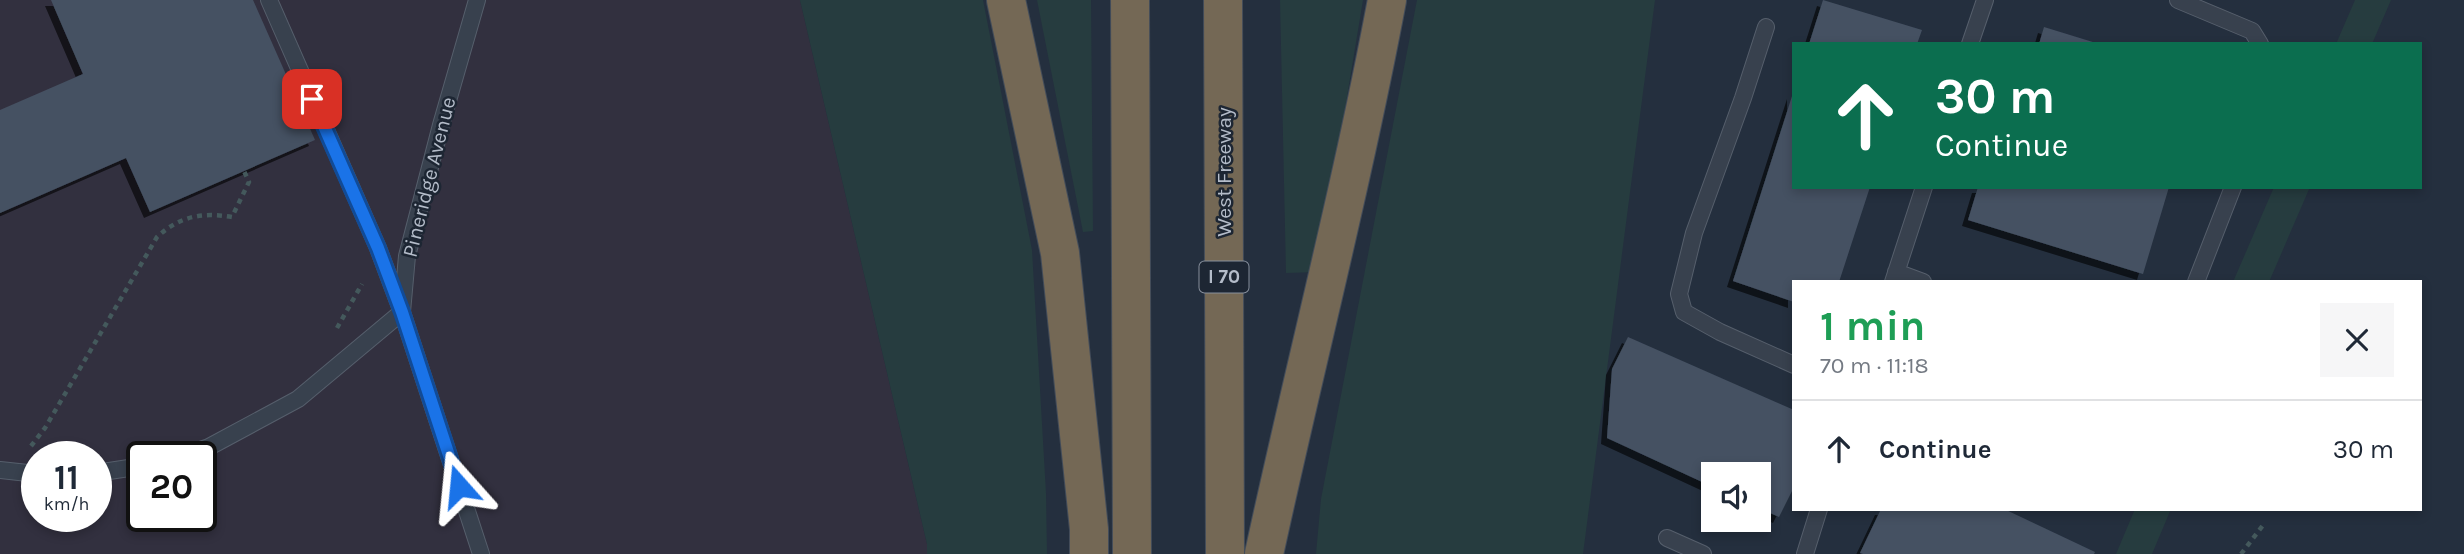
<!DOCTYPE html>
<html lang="en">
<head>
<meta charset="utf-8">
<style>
	body { margin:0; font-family:Karla,sans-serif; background:#f6f6f7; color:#1f2937; height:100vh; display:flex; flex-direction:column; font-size:26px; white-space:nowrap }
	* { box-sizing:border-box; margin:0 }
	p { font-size:23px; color:#747a83 }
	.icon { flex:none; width:38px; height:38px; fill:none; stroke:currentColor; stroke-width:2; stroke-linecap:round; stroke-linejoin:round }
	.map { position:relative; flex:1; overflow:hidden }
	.side { position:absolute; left:1792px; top:280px; width:630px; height:231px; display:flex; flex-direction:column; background:#fff; border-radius:0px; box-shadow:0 4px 10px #0003 }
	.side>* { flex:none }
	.top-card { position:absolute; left:1792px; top:42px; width:630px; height:147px; border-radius:0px; box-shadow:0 4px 10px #0003; background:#0b6e4f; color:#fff; overflow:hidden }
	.buttons { position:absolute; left:1701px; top:462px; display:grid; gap:14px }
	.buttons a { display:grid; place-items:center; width:70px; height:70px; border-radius:0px; background:#fff; box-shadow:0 4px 10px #0003; font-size:35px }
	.speed { position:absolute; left:21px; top:441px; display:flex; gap:14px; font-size:35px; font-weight:700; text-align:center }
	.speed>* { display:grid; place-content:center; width:91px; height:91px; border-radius:50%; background:#fff; box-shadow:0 4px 10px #0003; line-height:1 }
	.speed small { font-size:18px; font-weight:400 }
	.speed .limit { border:4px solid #111; border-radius:10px; background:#fff; color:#111 }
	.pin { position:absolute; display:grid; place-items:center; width:60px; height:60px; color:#fff; margin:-30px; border-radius:14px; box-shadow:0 4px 10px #0006 }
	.me { position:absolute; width:77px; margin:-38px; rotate:342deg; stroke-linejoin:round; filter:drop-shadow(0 0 5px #0008) }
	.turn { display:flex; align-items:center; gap:24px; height:147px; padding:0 28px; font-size:32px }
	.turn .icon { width:91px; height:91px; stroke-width:2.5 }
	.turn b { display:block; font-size:49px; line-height:60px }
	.round { display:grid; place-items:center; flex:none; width:74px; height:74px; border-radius:0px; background:#f6f6f7 }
	.head { display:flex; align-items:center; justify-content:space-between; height:119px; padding:0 28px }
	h1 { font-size:42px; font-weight:700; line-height:52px; color:#1e9e55 }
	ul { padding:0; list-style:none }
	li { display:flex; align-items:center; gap:21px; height:98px; padding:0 28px; border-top:2px solid #e0e1e3 }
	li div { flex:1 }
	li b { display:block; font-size:26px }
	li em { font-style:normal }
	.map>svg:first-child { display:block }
	.medical { fill:#32303f; fill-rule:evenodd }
	.green { fill:#263c3f }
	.building { fill:#455162; filter:url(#shadow) }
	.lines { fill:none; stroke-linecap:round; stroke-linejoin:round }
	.lane-casing { stroke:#565f6c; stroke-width:18 }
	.highway-casing { stroke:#434c59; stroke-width:40 }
	.path { stroke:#44595c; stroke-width:4.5; stroke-dasharray:5 5; stroke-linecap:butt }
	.lane { stroke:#38414e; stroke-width:16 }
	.highway { stroke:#746855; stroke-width:38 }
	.route-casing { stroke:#114b97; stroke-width:18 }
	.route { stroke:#1a73e8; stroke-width:12 }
	.labels { text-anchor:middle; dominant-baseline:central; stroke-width:5; stroke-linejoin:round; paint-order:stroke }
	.shield { fill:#1d2633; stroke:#878f9c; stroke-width:2 }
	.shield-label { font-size:19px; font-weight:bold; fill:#b4bcc9 }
	.street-label { font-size:21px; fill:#b4bcc9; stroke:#1d2633 }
</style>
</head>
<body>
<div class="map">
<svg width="2464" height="554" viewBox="0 0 2464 554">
	<defs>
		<filter id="shadow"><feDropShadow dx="-6" dy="6" stdDeviation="0" flood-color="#0009"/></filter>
	</defs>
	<rect width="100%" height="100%" fill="#242f3e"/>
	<!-- medical -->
	<path class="medical" d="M0,0H800L927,544V554H0ZM37,457H96V516H37ZM142,457H201V516H142Z"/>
	<!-- green -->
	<path class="green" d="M800,0H983L1032,250L1046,493L1047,554H927V544Z
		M1037,0H1091L1093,231L1083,232Z
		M1280,0H1363L1318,272L1286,273Z
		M1417,0H1655L1583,554H1316L1321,499Z
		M2355,0H2391L2372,44H2336Z
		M2274,187H2310L2269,282H2233Z
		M2135,509H2171L2152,554H2116Z"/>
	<!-- building -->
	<path class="building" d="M51,0H253L315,140L150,212L126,158L0,213V110L83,74Z
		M1823,0L1922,30L1917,44H1809Z
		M2044,27L2096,43V44H2039Z
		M1793,93L1794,187H1870L1839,282H1794V302L1733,281Z
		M1978,187H2169L2143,274L1968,220Z
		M1628,337L1794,410V487L1779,517L1759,508V474H1713V487L1607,438L1612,369Z
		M1881,509H2004L2095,552L2094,554H1863L1860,553Z"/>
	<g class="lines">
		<defs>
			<path id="lane" d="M477,0L441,125L407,256L402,312L481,554
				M2178,0L2252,31L2260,44
				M1766,27L1743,98L1694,233L1679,294L1684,312L1720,332L1794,365
				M1970,44L1985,0
				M1896,272L1923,282
				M1893,282L1924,187
				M2196,282L2233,187
				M179,457L209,447L298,399L402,312L378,248L269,0
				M0,470L37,474
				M96,473L142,466
				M1667,538L1703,554
				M1805,554L1819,509"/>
			<path id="highway" d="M1006,0L1060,253L1089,529V554
				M1130,0L1132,554
				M1223,0L1225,554
				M1264,554C1304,369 1352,186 1387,0"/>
		</defs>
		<!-- lane casing -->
		<use href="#lane" class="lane-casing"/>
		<!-- highway casing -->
		<use href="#highway" class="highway-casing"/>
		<!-- path -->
		<path class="path" d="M337,328L362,284
			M31,446L45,428L157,237C180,216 202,212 232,217L249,182L244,171
			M2241,554L2264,524"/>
		<!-- lane -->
		<use href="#lane" class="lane"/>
		<!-- highway -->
		<use href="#highway" class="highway"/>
	</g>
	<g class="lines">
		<defs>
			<path id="route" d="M312,99L378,248L402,312L459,486"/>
		</defs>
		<!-- route casing -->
		<use href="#route" class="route-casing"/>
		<!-- route -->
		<use href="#route" class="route"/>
	</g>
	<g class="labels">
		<!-- shield labels -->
		<rect class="shield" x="1199.5" y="261.5" width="49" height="31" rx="5"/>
		<g class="shield-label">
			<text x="1224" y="277">I 70</text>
		</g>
		<!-- street labels -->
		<g class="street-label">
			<text transform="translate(1224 172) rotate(-90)">West Freeway</text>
			<text transform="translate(429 177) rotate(-76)">Pineridge Avenue</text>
		</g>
	</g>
</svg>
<div class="buttons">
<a><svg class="icon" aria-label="sound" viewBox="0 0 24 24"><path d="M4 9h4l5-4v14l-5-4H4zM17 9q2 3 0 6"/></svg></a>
</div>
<div class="speed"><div>11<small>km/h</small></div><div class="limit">20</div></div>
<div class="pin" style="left:312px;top:99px;background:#d93025"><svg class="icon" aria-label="arrive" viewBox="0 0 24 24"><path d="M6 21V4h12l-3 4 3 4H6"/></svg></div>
<svg class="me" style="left:459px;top:486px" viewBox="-20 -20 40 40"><path d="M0-17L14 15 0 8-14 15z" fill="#1a73e8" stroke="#fff" stroke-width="4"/></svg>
<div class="top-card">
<div class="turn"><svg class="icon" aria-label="ahead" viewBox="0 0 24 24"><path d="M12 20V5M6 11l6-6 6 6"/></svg><div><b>30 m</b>Continue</div></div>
</div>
<section class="side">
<div class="head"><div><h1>1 min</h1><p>70 m · 11:18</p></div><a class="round"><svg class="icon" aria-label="close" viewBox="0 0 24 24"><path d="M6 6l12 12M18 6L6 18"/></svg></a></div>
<ul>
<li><svg class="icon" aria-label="ahead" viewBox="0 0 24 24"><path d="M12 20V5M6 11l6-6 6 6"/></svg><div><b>Continue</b></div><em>30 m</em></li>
</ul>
</section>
</div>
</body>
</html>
